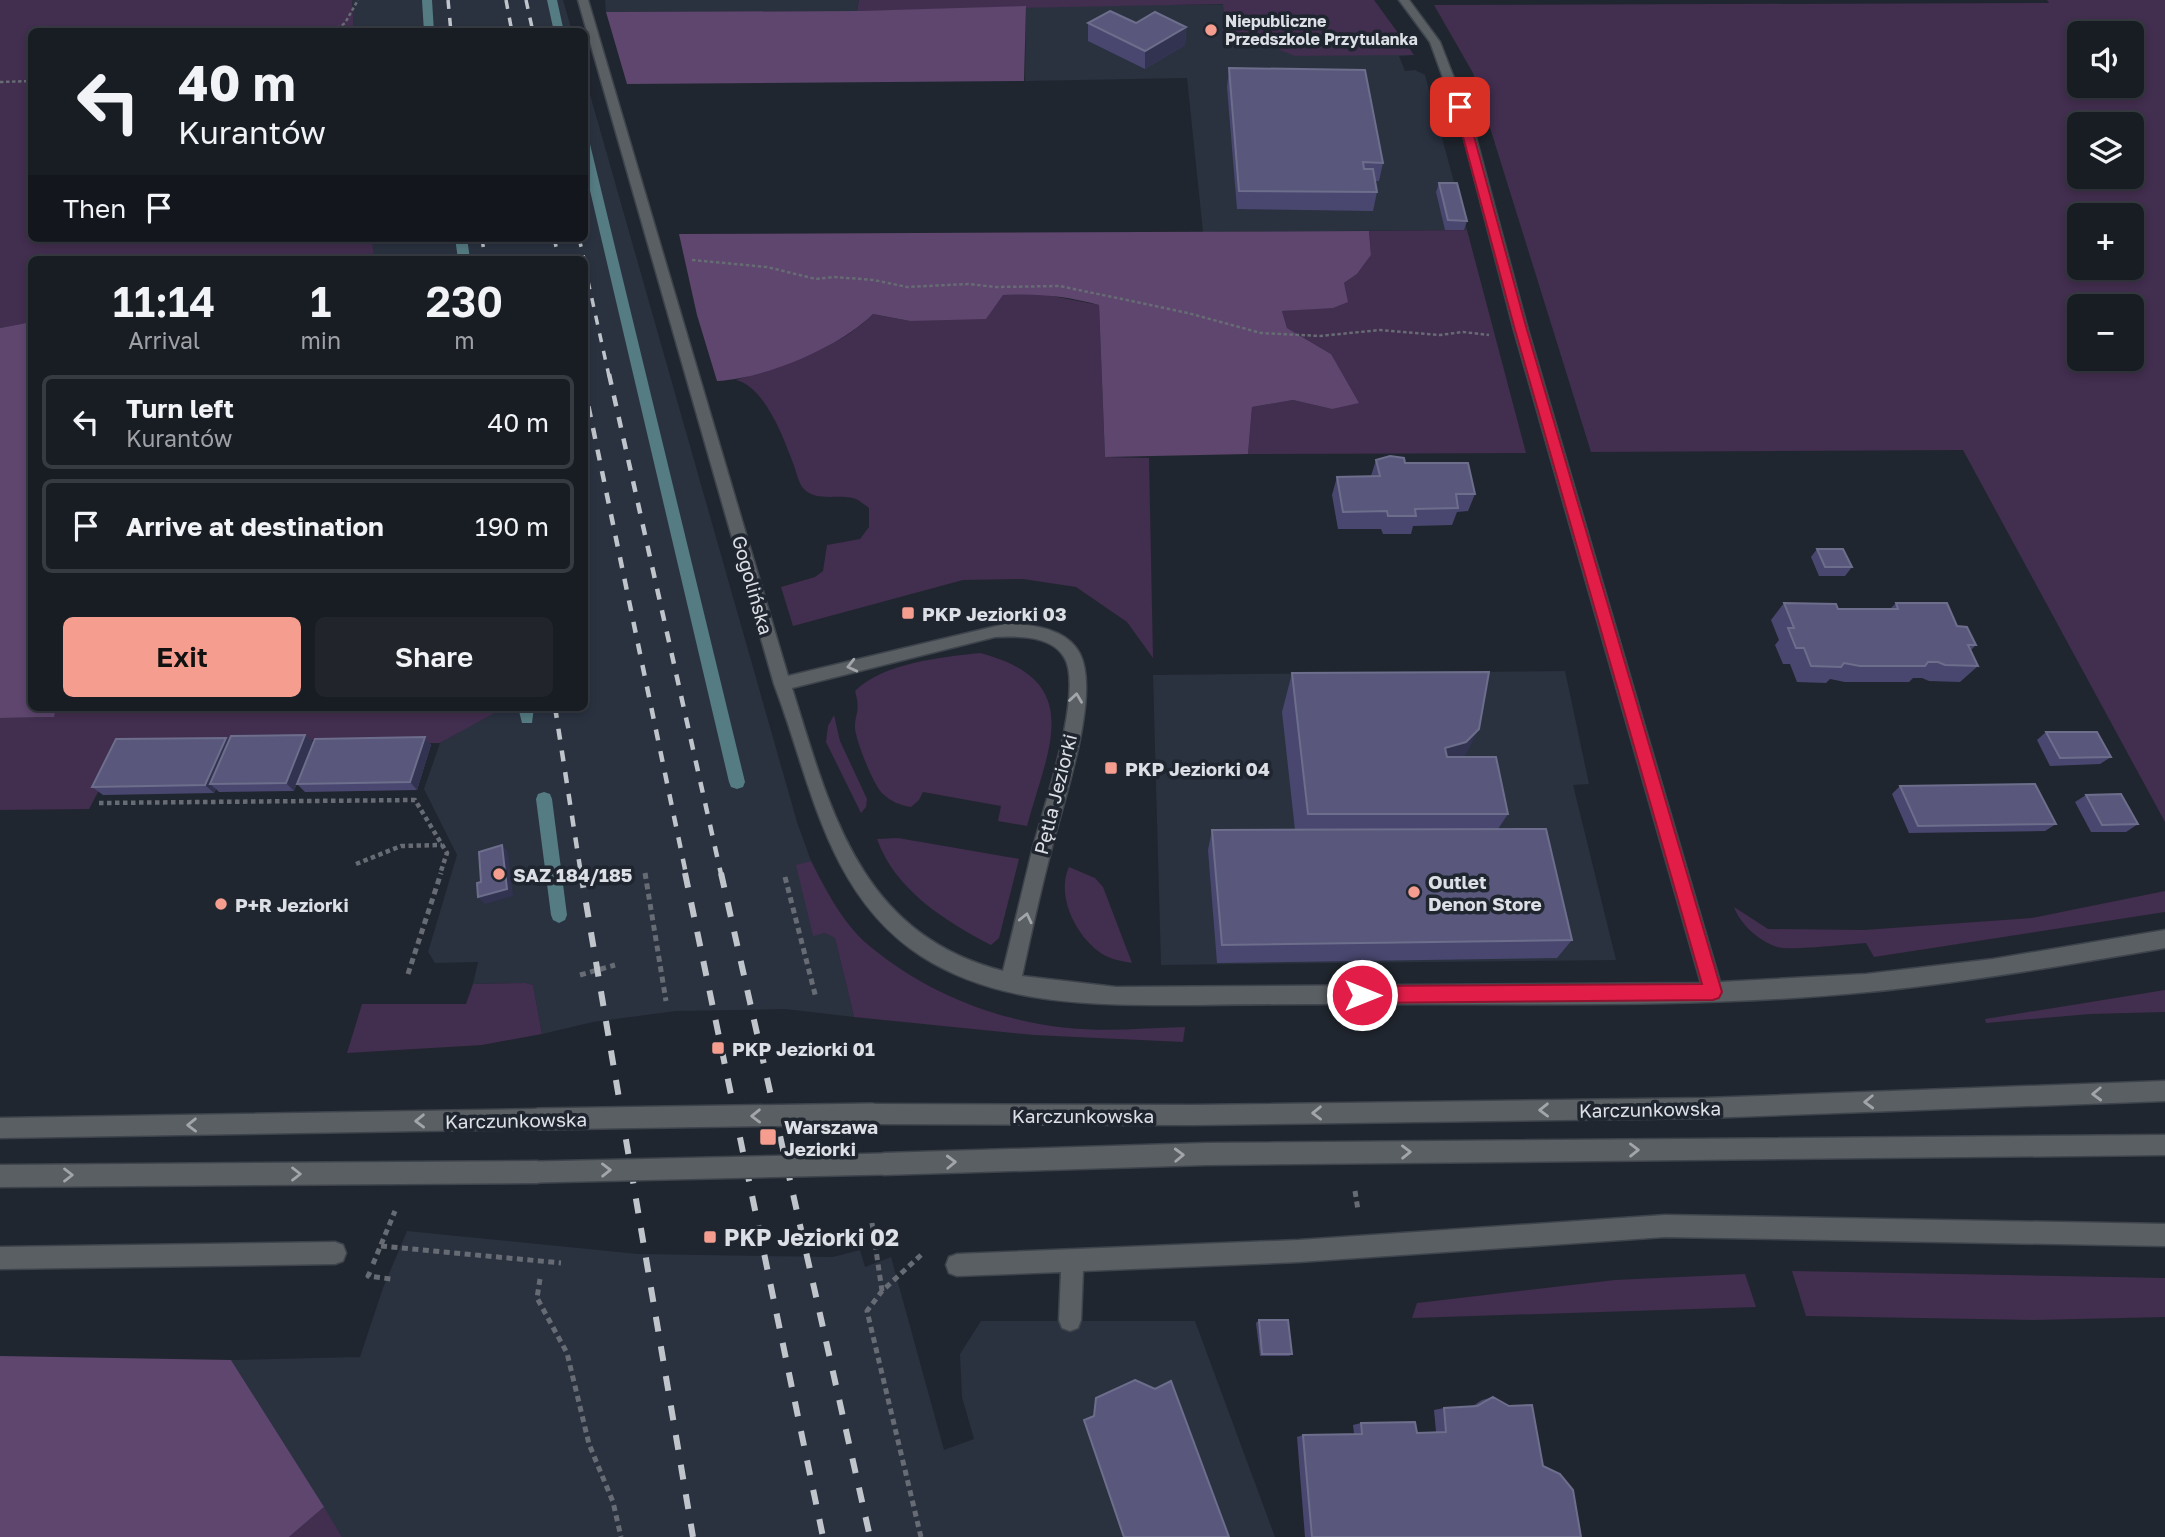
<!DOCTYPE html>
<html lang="en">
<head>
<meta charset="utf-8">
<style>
	body { margin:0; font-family:"Golos Text",sans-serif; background:#21252b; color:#f1f3f6; height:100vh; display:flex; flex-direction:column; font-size:26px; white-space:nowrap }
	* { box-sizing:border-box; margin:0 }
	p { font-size:23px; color:#9fa1a6 }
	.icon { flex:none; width:38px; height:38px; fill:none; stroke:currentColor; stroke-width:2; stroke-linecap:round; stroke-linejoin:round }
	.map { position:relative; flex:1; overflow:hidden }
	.drawer { position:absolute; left:28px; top:256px; width:560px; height:455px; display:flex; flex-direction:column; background:#181c23; border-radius:10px; box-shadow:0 4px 10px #0003,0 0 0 2px #363a41 }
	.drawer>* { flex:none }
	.banner { position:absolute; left:28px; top:28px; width:560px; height:214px; border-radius:10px; box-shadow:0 4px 10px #0003,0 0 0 2px #363a41; background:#181c23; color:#f1f3f6; overflow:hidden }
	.fabs { position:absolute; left:2067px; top:21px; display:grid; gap:14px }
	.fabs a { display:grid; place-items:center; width:77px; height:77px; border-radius:10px; background:#181c23; box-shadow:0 4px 10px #0003,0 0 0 2px #363a41; font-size:35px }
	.pin { position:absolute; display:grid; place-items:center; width:60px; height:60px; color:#fff; margin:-30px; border-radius:14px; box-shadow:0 4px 10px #0006 }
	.me { position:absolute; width:77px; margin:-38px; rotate:90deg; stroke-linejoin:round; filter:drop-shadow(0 0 5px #0008) }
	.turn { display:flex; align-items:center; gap:24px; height:147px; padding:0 35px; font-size:32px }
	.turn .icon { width:91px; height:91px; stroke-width:2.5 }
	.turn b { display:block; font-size:49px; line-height:60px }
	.then { display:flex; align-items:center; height:66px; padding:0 35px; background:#0003; gap:14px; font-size:26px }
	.eta { display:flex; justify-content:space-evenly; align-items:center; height:119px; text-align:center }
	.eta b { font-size:42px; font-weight:600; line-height:49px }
	.primary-button { display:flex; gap:14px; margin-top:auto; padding:14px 35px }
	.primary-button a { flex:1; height:80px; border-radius:10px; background:#f59d8f; color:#111; font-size:28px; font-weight:600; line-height:80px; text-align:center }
	.primary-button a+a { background:#21252b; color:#f1f3f6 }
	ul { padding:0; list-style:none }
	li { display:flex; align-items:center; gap:21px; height:94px; margin:0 14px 10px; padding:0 21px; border:4px solid #363a41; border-radius:10px }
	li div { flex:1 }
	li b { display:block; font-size:26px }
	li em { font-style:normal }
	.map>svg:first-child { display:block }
	.built { fill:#2a3240 }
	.green { fill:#422e4f; fill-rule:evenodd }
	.forest { fill:#5e466e }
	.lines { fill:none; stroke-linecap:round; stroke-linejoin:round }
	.stream { fill:#557c83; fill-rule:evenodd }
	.minor-casing { stroke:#3e444c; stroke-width:3 }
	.path-far2 { stroke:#676c74; stroke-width:2.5; stroke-dasharray:3.5 2.5; stroke-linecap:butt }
	.path-far1 { stroke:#676c74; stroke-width:4.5; stroke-dasharray:4.5 3.5; stroke-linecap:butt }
	.path { stroke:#676c74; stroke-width:5; stroke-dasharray:6 4.5; stroke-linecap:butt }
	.minor { fill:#5a5f63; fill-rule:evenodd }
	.rail-far2 { stroke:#c0c5cb; stroke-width:3.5; stroke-dasharray:9 9; stroke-linecap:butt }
	.rail-far1 { stroke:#c0c5cb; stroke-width:4.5; stroke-dasharray:11 11; stroke-linecap:butt }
	.rail { stroke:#c0c5cb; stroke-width:6; stroke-dasharray:15 15; stroke-linecap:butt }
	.minor-bridge-casing { stroke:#3e444c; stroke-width:24; stroke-linecap:butt }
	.minor-bridge { stroke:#5a5f63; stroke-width:21 }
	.wall { fill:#49476f }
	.shaded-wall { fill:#323350 }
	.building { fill:#59587c; stroke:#6d6d8c; stroke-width:2 }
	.oneway { stroke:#a2a6ab }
	.route { fill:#e11d48; stroke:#92132f; stroke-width:2 }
	.poi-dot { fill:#f59d8f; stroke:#20262f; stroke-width:2.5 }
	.labels { text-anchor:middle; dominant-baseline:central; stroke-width:7; stroke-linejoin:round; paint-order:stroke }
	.far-poi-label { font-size:16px; font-weight:bold; fill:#dce0e6; stroke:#20262f; text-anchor:start }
	.street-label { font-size:19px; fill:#dce0e6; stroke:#20262f }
	.poi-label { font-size:19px; font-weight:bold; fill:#dce0e6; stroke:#20262f; text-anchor:start }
	.near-poi-label { font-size:23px; font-weight:bold; fill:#dce0e6; stroke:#20262f; text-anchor:start }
</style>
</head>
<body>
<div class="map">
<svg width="2165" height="1537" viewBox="0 0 2165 1537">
	<rect width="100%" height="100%" fill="#20262f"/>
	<!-- built -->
	<path class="built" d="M352,0H563L572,31H354Z
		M605,0H859L857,11L606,12Z
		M1376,3L1414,55L1399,56L1405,71L1415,70L1425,75L1467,230L1203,232L1187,78L1025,81L1026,6Z
		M585,77L797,822L811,861L797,866L813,935L825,933L835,938L854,1017L785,1009L676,1011L593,1022L542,1034L533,985L526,983L473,984L478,962L435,963L428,952L457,855L424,789L440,743L499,710V707H584V259H374L372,238H584Z
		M1565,671L1589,784L1573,785L1616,960L1161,965L1153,675Z
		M407,1231L638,1254L833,1257L860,1250L865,1267L891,1257L944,1450L974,1439L962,1397L960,1354L981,1321H1195L1275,1537H342L231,1360L360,1357L383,1288Z"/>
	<!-- green -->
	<path class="green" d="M0,0H352L354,31L32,32V238H372L374,259H32L31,322L0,328Z
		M859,0H1374L1414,55L1295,56L1280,50L1274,43L1227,31L1223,4L857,11Z
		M2047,0H2165V822L1963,450L1591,452L1473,73L1434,5L2049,3ZM2079,33H2132V86H2079ZM2079,124H2132V177H2079ZM2079,215H2132V268H2079ZM2079,306H2132V359H2079Z
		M1467,230L1526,453L1248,454L1252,407L1293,400L1332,409L1331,354L1287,328L1282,311L1307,309L1357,274L1371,255L1369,231Z
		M1037,293L1099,305L1105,457L1149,458L1153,658L1127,622L1076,587L1023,579L963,580L793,626L781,587L815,577L823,571L827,545L860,539L869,527V508C865,505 860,501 856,499C839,493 816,503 803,488C798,482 796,470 793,463C783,437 765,387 736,380C782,364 838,350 873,314L910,321L1003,295Z
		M980,653C1087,681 1048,748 1027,826L998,821L1001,806L923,792L919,800L911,807C900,805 891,802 882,793C873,784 856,741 855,728C855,712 861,712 855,691C883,663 942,657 980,653Z
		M56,707H499L500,710L440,743L316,744L317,740L122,747L89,809L0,810V718L53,717Z
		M834,715L840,741L867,799L866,807L861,813L826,742L828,726Z
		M898,838L1019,859L999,938L991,945C945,921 895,890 877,839Z
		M811,861C827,892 844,926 872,948C927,993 997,1021 1068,1028C1106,1032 1147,1028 1185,1027L1183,1042L1034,1035L854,1017L835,938L825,933L813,936L796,865Z
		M1069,867L1095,878L1103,887L1132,963C1123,961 1113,960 1106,956C1078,941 1055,897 1069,867Z
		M2165,891V912L1874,957L1866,943C1849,944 1789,951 1777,947C1759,941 1740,924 1734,907L1768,929L1864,930L2032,918Z
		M526,983L533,985L542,1034L482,1045L347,1053L362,1004H466L473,984Z
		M2165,990V1012L2090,1014L1986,1023L1985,1019Z
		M1792,1271L2165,1278V1317L2034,1320L1806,1316Z
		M1745,1274L1756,1307L1412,1318L1417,1303L1615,1280Z
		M324,1507L342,1537H289Z"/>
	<!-- forest -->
	<path class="forest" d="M1026,6L1024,81L627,84L606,12L857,11Z
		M1369,231L1371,255L1357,274L1344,283L1348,302L1333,308L1282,311L1287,328L1331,354L1359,403L1332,409L1293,400L1252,407L1248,454L1105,457L1099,305C1067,296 1037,293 1003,295L986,319L910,321L873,314C840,347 764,379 717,381L697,315L679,234Z
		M31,322L32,707H56L54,717L0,718V328Z
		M0,1356L231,1360L324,1507L289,1537H0Z"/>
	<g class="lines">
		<!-- stream -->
		<path class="stream" d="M422,0H432L434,32H424Z
			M547,0H557L564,32H554Z
			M584,137L589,140L745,782L743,787L737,789L731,787L729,782L584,165Z
			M455,238H467L470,259H458Z
			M518,707H534L532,723H522Z
			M544,792L550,794L552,799L567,915L565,920L559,923L553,920L551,915L536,799L538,794Z"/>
		<defs>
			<path id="minor" d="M578,0H588L788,676L1005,624C1031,624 1067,628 1080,654C1101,696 1062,805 1051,851C1040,893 1031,934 1022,976L1116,987L1701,983L1514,330L1461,127L1430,42L1399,0H1409L1440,42L1473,127L1528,330L1720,982L1866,974L1993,959L2165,930V948C2066,965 1968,982 1868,992C1695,1009 1520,1003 1347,1004C1296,1004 1246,1004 1196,1005C1103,1005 1002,1008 921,956C826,894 811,781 774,684ZM995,637C1017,636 1051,635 1064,657C1085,690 1042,812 1032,851C1022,891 1013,931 1003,971C860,934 831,813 792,688Z
				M2165,1081V1101L1705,1118L1194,1125L873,1124L866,1121L863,1114L866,1107L873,1104L1194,1105L1705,1098Z
				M537,1109L544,1112L547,1119L544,1126L537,1129L0,1138V1118Z
				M2165,1135V1155L1206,1165L883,1175L876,1171L872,1164L876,1157L883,1153L1206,1143Z
				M538,1161L546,1164L549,1172L546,1180L538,1183L0,1187V1165Z
				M1665,1215L2165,1224V1246L1665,1237L1299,1262L1083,1271L1081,1320L1078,1328L1070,1331L1062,1328L1059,1320L1061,1272L957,1276L949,1273L946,1265L949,1257L957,1254L1299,1240Z
				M335,1242L343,1245L346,1253L343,1261L335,1264L0,1269V1247Z"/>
		</defs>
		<!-- minor casing -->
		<use href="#minor" class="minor-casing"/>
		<!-- path-far2 -->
		<path class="path-far2" d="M332,32L345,23L358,0
			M0,82L32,81
			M692,260L767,267L816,279L834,277L874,280L907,287L968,284L996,287L1060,286L1188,313L1261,333L1320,336L1380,330L1440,335L1463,332L1489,335"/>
		<!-- path-far1 -->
		<path class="path-far1" d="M99,803L415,800L447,853L440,874
			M356,864L401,846L442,845"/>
		<!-- path -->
		<path class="path" d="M645,873L666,1001
			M785,877L816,998
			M408,974L441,873
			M580,975L615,965
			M1355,1191L1358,1210
			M872,1223L882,1291
			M381,1246L561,1263
			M921,1255L882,1291L867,1311L921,1537
			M373,1264L395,1211
			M370,1272L368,1276L391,1279
			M540,1279L537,1298L567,1353L589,1444L613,1502L621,1537"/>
		<!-- minor -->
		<use href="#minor" class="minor"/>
		<!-- rail-far2 -->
		<path class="rail-far2" d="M448,0L451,32
			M506,0L512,32
			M526,0L533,32
			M482,238L485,259
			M554,238L559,259
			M579,238L584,259
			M584,263L609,376"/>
		<!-- rail-far1 -->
		<path class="rail-far1" d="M609,374L721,874
			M584,385L686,874
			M555,707L581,874"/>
		<!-- rail -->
		<path class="rail" d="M581,873L693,1537
			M685,873L823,1537
			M721,873L870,1537"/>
		<defs>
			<path id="minor-bridge" d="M537,1119L873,1114
				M538,1172L883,1164"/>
		</defs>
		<!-- minor-bridge casing -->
		<use href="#minor-bridge" class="minor-bridge-casing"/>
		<!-- minor-bridge -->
		<use href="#minor-bridge" class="minor-bridge"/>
	</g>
	<!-- wall -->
	<path class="wall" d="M1088,23H1136L1186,27L1185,45L1145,69L1088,41Z
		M1229,68L1383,163L1379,181H1375L1377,192L1373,211L1237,209L1227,87Z
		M1439,183L1467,221L1464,230H1445L1436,192Z
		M1376,460L1405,463L1475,494L1468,511L1457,512L1452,525L1413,526L1411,534H1383L1381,529H1338L1332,495L1337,477L1371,476Z
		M1817,549L1852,567L1845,576H1819L1811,557Z
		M1784,603L1838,609H1890L1896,603L1957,626L1976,645L1970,651L1978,666L1960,682L1929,681L1922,678H1913L1909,682H1845L1830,679L1826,683L1797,682L1790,664H1783L1775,645L1779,640L1771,620Z
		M1292,673L1465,757L1508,814L1498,829L1572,940L1557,958L1217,963L1208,850L1212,830H1295L1282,712Z
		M2046,732L2111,757L2100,764L2050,766L2037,740Z
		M305,735L313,742L294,791L219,792L216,789L214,793L103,795L92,787L229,741Z
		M425,737L431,745L417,790L305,792L297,784Z
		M1900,786L2056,824L2045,831L1909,833L1892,794Z
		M2086,795L2138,824L2126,832H2091L2075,802Z
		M1259,1320L1292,1354L1289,1356H1260L1256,1323Z
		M1493,1397L1543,1466L1581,1537H1305L1297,1437L1303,1435L1354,1434L1353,1425L1361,1423L1417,1433L1436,1432L1434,1410L1444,1408L1471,1407L1482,1400Z
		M1084,1420L1229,1537H1123Z"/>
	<!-- shaded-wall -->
	<path class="shaded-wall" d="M1186,27L1185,45L1145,69V51Z
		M1479,729L1460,766L1447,779L1445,748Z
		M305,735L313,742L294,791L286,783Z
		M425,737L431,745L417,790L410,782Z
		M226,738L234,746L210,784L216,789L214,793L205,785Z
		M502,845L508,852L513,896L485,904L478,897Z"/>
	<!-- building -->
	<path class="building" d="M1110,11L1136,23L1155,12L1186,27L1145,51L1088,23Z
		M1229,68L1365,70L1383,163L1363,162L1364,169H1373L1377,192L1239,191Z
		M1439,183H1457L1467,221L1448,220Z
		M1390,456L1404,458L1405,463H1468L1475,494H1456L1458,508L1415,509L1416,516H1388L1387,511L1343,512L1337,477L1380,476L1376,460Z
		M1817,549H1843L1852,567H1825Z
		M1784,603L1836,604L1838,609H1898L1896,603H1947L1957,626L1967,627L1976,645H1968L1978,666L1945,665L1938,662H1928L1925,666H1860L1844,663L1841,667L1811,666L1804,648H1796L1788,628H1794Z
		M1489,672L1479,729L1466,742L1445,748L1447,757H1496L1508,814H1308L1292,673Z
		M2046,732H2097L2111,757L2060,758Z
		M305,735L286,783L210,784L231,736Z
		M425,737L410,782L297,784L315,739Z
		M226,738L205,785L92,787L116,739Z
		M2035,784L2056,824L1918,826L1900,786Z
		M2121,794L2138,824L2102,825L2086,795Z
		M1546,829L1572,940L1222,945L1212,830Z
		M502,845L507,889L478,897L477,883L481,882L479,852Z
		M1259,1320H1288L1292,1354H1262Z
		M1135,1380L1155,1389L1171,1381L1229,1537H1124L1084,1420L1094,1416L1096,1398Z
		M1493,1397L1509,1406L1532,1405L1543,1466L1560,1474L1573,1490L1581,1537H1312L1303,1435L1362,1434L1361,1423L1415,1422L1417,1433L1446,1432L1444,1408L1477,1406Z"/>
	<!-- one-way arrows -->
	<defs><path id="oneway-chevron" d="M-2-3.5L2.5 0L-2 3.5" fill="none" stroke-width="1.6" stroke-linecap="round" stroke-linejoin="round" transform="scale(1.75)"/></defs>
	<g class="oneway">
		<use href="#oneway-chevron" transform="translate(852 666) rotate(166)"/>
		<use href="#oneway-chevron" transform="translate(1076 698) rotate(-82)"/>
		<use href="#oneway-chevron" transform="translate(1026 918) rotate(-77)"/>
		<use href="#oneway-chevron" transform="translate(2097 1094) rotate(178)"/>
		<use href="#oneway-chevron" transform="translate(1869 1102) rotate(178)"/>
		<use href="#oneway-chevron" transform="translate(1544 1110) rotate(179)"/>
		<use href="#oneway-chevron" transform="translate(1317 1113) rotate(179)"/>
		<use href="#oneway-chevron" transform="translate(756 1116) rotate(179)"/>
		<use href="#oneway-chevron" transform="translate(420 1121) rotate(179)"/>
		<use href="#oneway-chevron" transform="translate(192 1125) rotate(179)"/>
		<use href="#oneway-chevron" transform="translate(1634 1150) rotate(-1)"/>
		<use href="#oneway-chevron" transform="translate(1406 1152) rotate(-1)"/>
		<use href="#oneway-chevron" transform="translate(1179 1155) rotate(-2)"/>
		<use href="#oneway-chevron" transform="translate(951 1162) rotate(-2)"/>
		<use href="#oneway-chevron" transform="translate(606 1170) rotate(-1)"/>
		<use href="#oneway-chevron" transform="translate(296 1174)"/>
		<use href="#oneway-chevron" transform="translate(68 1175)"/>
	</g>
	<!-- route -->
	<path class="route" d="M1460,104L1466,107L1527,330L1722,992L1719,998L1713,1000L1362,1003L1355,1001L1353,995L1355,989L1362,986L1702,984L1515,330L1455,107Z"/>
	<!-- markers -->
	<g class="poi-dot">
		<circle cx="1211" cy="30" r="7"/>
		<rect x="901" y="606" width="14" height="14" rx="3.5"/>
		<rect x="1104" y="761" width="14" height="14" rx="3.5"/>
		<circle cx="499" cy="874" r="7"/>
		<circle cx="1414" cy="892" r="7"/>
		<circle cx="221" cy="904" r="7"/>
		<rect x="711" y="1041" width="14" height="14" rx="3.5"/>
		<rect x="759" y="1128" width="18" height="18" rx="3.5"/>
		<rect x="703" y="1230" width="14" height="14" rx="3.5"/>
	</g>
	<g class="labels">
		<!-- far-poi labels -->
		<g class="far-poi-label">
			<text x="1225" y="21">Niepubliczne<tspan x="1225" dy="18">Przedszkole Przytulanka</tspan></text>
		</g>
		<!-- street labels -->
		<g class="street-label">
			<text transform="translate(753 585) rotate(74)">Gogolińska</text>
			<text transform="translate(1055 794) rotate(-76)">Pętla Jeziorki</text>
			<text transform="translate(1650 1109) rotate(-1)">Karczunkowska</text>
			<text x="1083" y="1115">Karczunkowska</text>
			<text transform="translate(516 1120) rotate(-1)">Karczunkowska</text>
		</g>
		<!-- poi labels -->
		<g class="poi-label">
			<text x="922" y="613">PKP Jeziorki 03</text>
			<text x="1125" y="768">PKP Jeziorki 04</text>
			<text x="513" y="874">SAZ 184/185</text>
			<text x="1428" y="881">Outlet<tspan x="1428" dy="22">Denon Store</tspan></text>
			<text x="235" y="904">P+R Jeziorki</text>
			<text x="732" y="1048">PKP Jeziorki 01</text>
			<text x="784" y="1126">Warszawa<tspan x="784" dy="22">Jeziorki</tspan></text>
		</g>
		<!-- near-poi labels -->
		<g class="near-poi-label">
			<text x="724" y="1237">PKP Jeziorki 02</text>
		</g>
	</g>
</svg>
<div class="fabs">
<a><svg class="icon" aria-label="sound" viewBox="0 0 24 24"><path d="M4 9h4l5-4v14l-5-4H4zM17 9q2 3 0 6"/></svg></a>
<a><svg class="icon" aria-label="layers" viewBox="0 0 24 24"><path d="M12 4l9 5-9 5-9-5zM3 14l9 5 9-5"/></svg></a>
<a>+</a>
<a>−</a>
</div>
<div class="pin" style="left:1460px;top:107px;background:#d93025"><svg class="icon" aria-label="arrive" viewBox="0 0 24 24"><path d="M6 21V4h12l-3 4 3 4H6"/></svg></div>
<svg class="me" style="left:1362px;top:995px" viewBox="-20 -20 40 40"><circle r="17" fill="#e11d48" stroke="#fff" stroke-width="3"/><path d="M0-11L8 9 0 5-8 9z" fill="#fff"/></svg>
<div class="banner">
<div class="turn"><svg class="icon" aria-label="left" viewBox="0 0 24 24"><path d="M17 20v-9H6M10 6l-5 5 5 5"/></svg><div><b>40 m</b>Kurantów</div></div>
<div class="then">Then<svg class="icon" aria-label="arrive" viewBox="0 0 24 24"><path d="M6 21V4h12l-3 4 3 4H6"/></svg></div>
</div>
<section class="drawer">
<div class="eta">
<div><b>11:14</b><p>Arrival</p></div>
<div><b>1</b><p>min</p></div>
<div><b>230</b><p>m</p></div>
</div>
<ul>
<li><svg class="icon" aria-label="left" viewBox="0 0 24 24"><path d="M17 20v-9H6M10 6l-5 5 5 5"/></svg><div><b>Turn left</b><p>Kurantów</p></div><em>40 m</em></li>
<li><svg class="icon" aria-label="arrive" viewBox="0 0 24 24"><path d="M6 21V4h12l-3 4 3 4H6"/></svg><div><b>Arrive at destination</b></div><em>190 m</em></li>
</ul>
<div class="primary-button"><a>Exit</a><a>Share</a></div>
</section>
</div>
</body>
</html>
